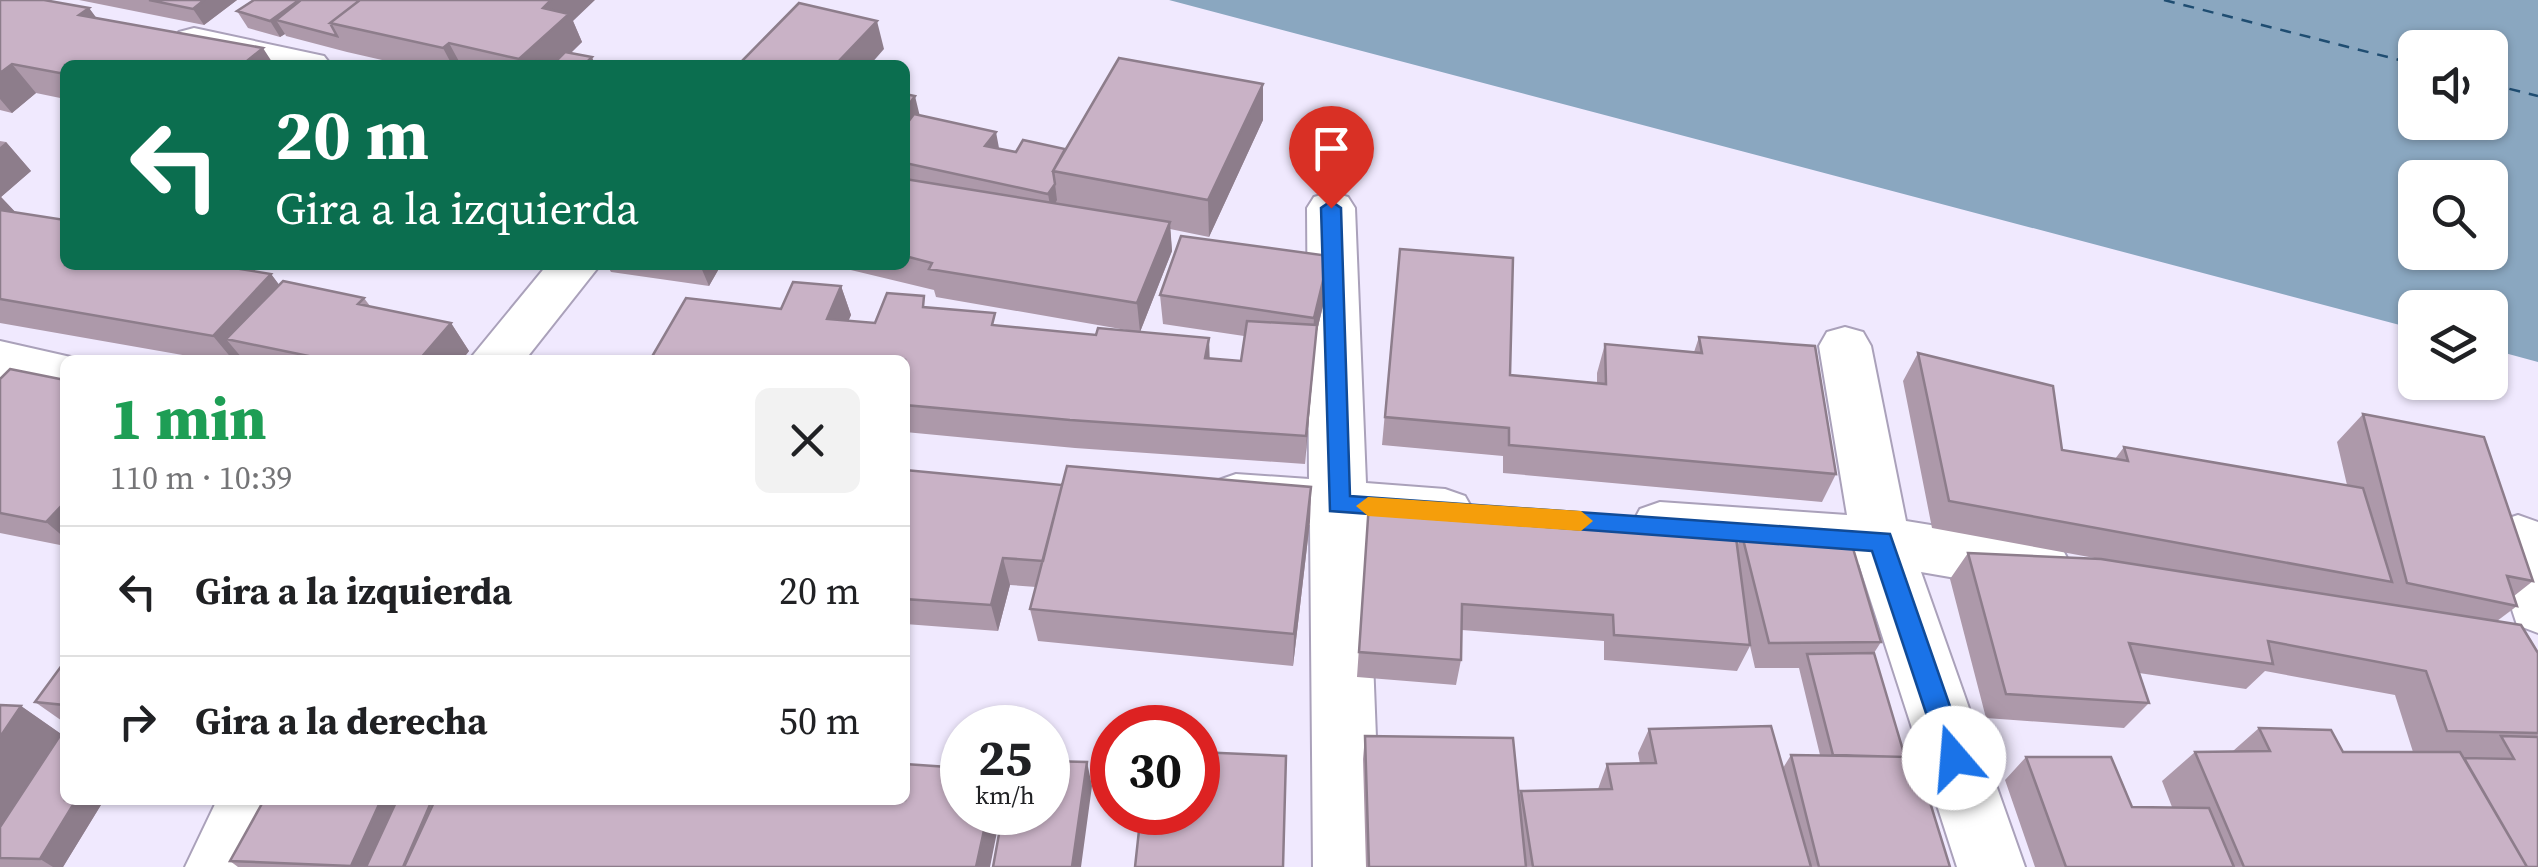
<!DOCTYPE html>
<html lang="es">
<head>
<meta charset="utf-8">
<style>
	body { margin:0; font-family:"Source Serif 4",serif; background:#f2f2f2; color:#202124; height:100vh; display:flex; flex-direction:column; font-size:38px; white-space:nowrap }
	* { box-sizing:border-box; margin:0 }
	p { font-size:32px; color:#757577 }
	.icon { flex:none; width:55px; height:55px; fill:none; stroke:currentColor; stroke-width:2; stroke-linecap:round; stroke-linejoin:round }
	.map { position:relative; flex:1; overflow:hidden }
	.panel { position:absolute; left:60px; top:355px; width:850px; height:450px; display:flex; flex-direction:column; background:#fff; border-radius:15px; box-shadow:0 2px 8px #0004 }
	.panel>* { flex:none }
	.banner { position:absolute; left:60px; top:60px; width:850px; height:210px; border-radius:15px; box-shadow:0 2px 8px #0004; background:#0b6e4f; color:#fff; overflow:hidden }
	.controls { position:absolute; left:2398px; top:30px; display:grid; gap:20px }
	.controls a { display:grid; place-items:center; width:110px; height:110px; border-radius:15px; background:#fff; box-shadow:0 2px 8px #0004; font-size:50px }
	.speed { position:absolute; left:940px; top:705px; display:flex; gap:20px; font-size:50px; font-weight:700; text-align:center }
	.speed>* { display:grid; place-content:center; width:130px; height:130px; border-radius:50%; background:#fff; box-shadow:0 2px 8px #0004; line-height:1 }
	.speed small { font-size:25px; font-weight:400 }
	.speed .limit { border:15px solid #d22; background:#fff; color:#111 }
	.pin { position:absolute; display:grid; place-items:center; width:85px; height:85px; color:#fff; margin:-102px -42px; border-radius:50% 50% 50% 0; rotate:-45deg; box-shadow:0 0 10px #0007 }
	.pin .icon { rotate:45deg }
	.me { position:absolute; width:110px; margin:-55px; rotate:342deg; stroke-linejoin:round; filter:drop-shadow(0 0 8px #0008) }
	.turn { display:flex; align-items:center; gap:35px; height:210px; padding:0 50px; font-size:45px }
	.turn .icon { width:130px; height:130px; stroke-width:2.5 }
	.turn b { display:block; font-size:70px; line-height:85px }
	.round { display:grid; place-items:center; flex:none; width:105px; height:105px; border-radius:15px; background:#f2f2f2 }
	.headline { display:flex; align-items:center; justify-content:space-between; height:170px; padding:0 50px }
	h1 { font-size:60px; font-weight:800; line-height:75px; color:#1e9e55 }
	ul { padding:0; list-style:none }
	li { display:flex; align-items:center; gap:30px; height:130px; padding:0 50px; border-top:2px solid #e0e0e0 }
	li div { flex:1 }
	li b { display:block; font-size:38px }
	li em { font-style:normal }
	.map>svg:first-child { display:block }
	.water { fill:#8aa7c0; fill-rule:evenodd }
	.lines { fill:none; stroke-linecap:round; stroke-linejoin:round }
	.ferry { stroke:#1f4d71; stroke-width:2.5; stroke-dasharray:11 9; stroke-linecap:butt }
	.minor-casing { stroke:#aaa1ba; stroke-width:4 }
	.minor { fill:#fff; fill-rule:evenodd }
	.wall { fill:#ad99aa }
	.shaded-wall { fill:#8d7d8b }
	.building { fill:#c9b2c6; stroke:#8d7d8b; stroke-width:2.5 }
	.route { fill:#1a73e8; stroke:#114b97; stroke-width:2.5 }
	.slow { fill:#f59e0b }
</style>
</head>
<body>
<div class="map">
<svg width="2538" height="867" viewBox="0 0 2538 867">
	<rect width="100%" height="100%" fill="#f0e9fe"/>
	<!-- water -->
	<path class="water" d="M1169,0H2538V362L2490,349V308H2415V329ZM2415,48H2490V122H2415ZM2415,178H2490V252H2415Z"/>
	<g class="lines">
		<!-- ferry -->
		<path class="ferry" d="M2164,0L2415,64
			M2490,84L2538,96"/>
		<defs>
			<path id="minor" d="M194,28L324,56L331,65H246L179,50L173,41L179,32Z
				M1331,192L1348,197L1355,208L1366,483L1445,489L1465,496L1474,512L1465,528L1445,535L1368,530L1381,867H1313L1310,525L1236,520L1216,513L1208,497L1216,481L1236,474L1309,479L1307,208L1314,197Z
				M547,265H600L525,360H469Z
				M1845,327L1863,332L1871,346L1906,521L2042,543L2063,550L2072,568L2063,586L2042,593L1921,572L2025,867H1957L1859,564L1660,550L1640,543L1631,526L1640,509L1660,502L1847,515L1819,346L1827,332Z
				M0,341L84,360H65V393L0,381Z
				M2518,515L2538,522V633L2517,625L2489,539L2497,522Z
				M217,800H285L254,867H185Z"/>
		</defs>
		<!-- minor casing -->
		<use href="#minor" class="minor-casing"/>
		<!-- minor -->
		<use href="#minor" class="minor"/>
	</g>
	<!-- wall -->
	<path class="wall" d="M0,0L89,8L96,18L65,65V99L36,93L12,113L0,110Z
		M79,0H237L204,25Z
		M237,11L573,21L582,42L571,53L595,65H404L347,52L286,36L285,34L280,37L248,28Z
		M905,94L920,115L999,149L1016,152L1065,149L1263,120L1209,237L1170,229L1172,251L1140,332L1210,359L1241,361L1244,336L1163,324L1160,295L1329,256L1328,285L1316,335L1305,464L1075,448L905,432V360L781,309L841,286L851,315L848,321L875,323L927,307L998,326L1096,335L1138,332L936,297L934,290L830,265H905Z
		M0,141L6,142L31,171L1,197L65,265H227L225,267L271,274L279,285L364,298L370,306L451,323L469,351L462,360H244L242,358L241,360H211L0,323Z
		M1400,249L1510,375L1597,383V373L1605,344L1694,352L1699,337L1836,474L1822,502L1503,473V456L1382,445Z
		M607,265H721L709,286L611,272Z
		M1918,353L2062,450L2115,459L2124,447L2347,485L2337,442L2363,414L2533,581L2514,596L2517,606L2497,621L2538,653V867H2035L2005,780L2026,757L2132,807H2172L2162,781L2195,752L2233,751L2259,728L2343,752H2413L2395,695L2265,671L2246,689L2139,673L2149,703L2124,728L1986,718L1950,579L1968,553L2100,559L1932,528L1903,381Z
		M0,379L65,380V546L0,533Z
		M905,470L1062,485L1311,487L1310,521L1293,666L1038,641L1030,609L1036,587L1010,585L998,631L905,624Z
		M1367,530L1737,546L1742,535L1881,642L1874,653L1905,757L1950,867H1366L1363,759L1365,736L1519,798L1521,791L1598,789L1607,764H1640L1638,753L1649,729L1783,768L1791,755H1820L1799,668H1755L1750,646L1737,671L1604,660V641L1462,630L1461,660L1456,685L1357,677Z
		M65,661V723L35,702Z
		M0,705L21,706L61,734L65,800H104L63,867H0Z
		M230,861L990,867H238Z"/>
	<!-- shaded-wall -->
	<path class="shaded-wall" d="M204,0H237L204,25L193,9Z
		M299,0L297,25L276,20L285,34L280,37L270,21Z
		M551,0H595L573,21L582,42L558,65H522L519,59L543,8Z
		M89,8L110,36L79,15Z
		M877,21L884,49L870,65H835Z
		M449,43L461,65H452L443,48Z
		M263,48L274,65H242Z
		M592,57L595,65H584Z
		M12,64L36,93L12,113L0,99V73Z
		M1263,84V120L1209,237L1208,200Z
		M915,96L922,125L905,148V110Z
		M996,132L999,148L985,146Z
		M6,142L31,171L1,197L20,217L0,233V147Z
		M1055,184L1057,200L1051,211L1048,194Z
		M1170,222L1172,251L1140,332L1137,303Z
		M1329,256L1328,285L1316,335L1305,464L1314,318Z
		M700,265H721L709,286Z
		M271,274L293,303L226,339L242,358L241,360H233L213,336Z
		M841,286L851,315L837,347L827,319Z
		M451,323L469,351L462,360H419Z
		M1209,338L1210,367L1205,358Z
		M1311,487L1310,521L1293,666L1294,634Z
		M65,502V538L46,522Z
		M1003,558L1010,585L998,631L991,605Z
		M21,706L64,736L0,838V737Z
		M1087,762L1092,786L1081,867H1072Z
		M76,800H104L63,867H53L40,859Z
		M381,800H417L387,867H352L351,866Z
		M988,812H1001L990,867H976Z"/>
	<!-- building -->
	<path class="building" d="M0,0H44L89,8L79,15L263,48L242,65H65V74L12,64L0,73Z
		M149,0H204L193,9Z
		M254,0H299L270,21L237,11Z
		M301,0H360L330,23L337,36L276,20Z
		M360,0H551L543,8L569,14L519,59L449,43L443,48L330,23Z
		M799,3L877,21L835,65H738Z
		M565,52L592,57L584,65H532L537,60L553,64Z
		M1119,58L1263,84L1208,200L1053,171Z
		M905,94L915,96L905,110Z
		M914,114L996,132L985,146L1016,152L1023,140L1065,149L1053,171L1055,184L1048,194L905,163V126Z
		M905,179L1170,222L1137,303L929,269L932,263L905,256Z
		M0,210L65,220V265H215L271,274L213,336L0,299Z
		M1181,236L1329,256L1314,318L1160,295Z
		M1400,249L1513,258L1510,375L1606,384L1605,344L1702,353L1699,337L1815,346L1836,474L1509,445V428L1385,417Z
		M283,281L364,298L358,304L451,323L419,360H328L226,339Z
		M793,282L841,286L827,319L875,323L887,293L924,296L923,307L995,313L992,325L1096,335L1098,328L1209,338L1205,358L1241,361L1247,321L1317,325L1306,436L1070,420L905,405V360H650L686,298L781,309Z
		M1918,353L2053,386L2062,450L2128,461L2124,447L2363,488L2392,582L1949,501Z
		M10,369L65,380V502L46,522L0,513V379Z
		M2363,414L2484,437L2533,581L2507,576L2517,606L2407,583Z
		M1067,466L1311,487L1294,634L1030,609Z
		M905,470L1062,485L1043,561L1003,558L991,605L905,599Z
		M1369,503L1735,530L1750,645L1614,635L1613,615L1462,604L1461,660L1359,652Z
		M1742,535H1849L1881,642L1769,643Z
		M1968,553L2101,559L2521,625L2538,653V733L2447,731L2426,671L2268,641L2273,664L2129,643L2149,703L2006,694Z
		M1874,653L1905,757L1833,755L1807,654Z
		M65,661V705L35,702Z
		M0,705L21,706L0,737Z
		M1771,726L1811,867H1533L1521,791L1612,789L1607,764L1656,763L1649,729Z
		M65,728V800H76L40,859L0,858V827Z
		M2259,728L2331,730L2343,752H2460L2527,867H2244L2195,752L2270,751Z
		M1365,736L1513,738L1526,867H1369Z
		M2501,736L2538,737V867H2527L2464,758L2514,759Z
		M1198,752L1286,756L1283,867H1135L1141,812H1198Z
		M1791,755L1916,757L1950,867H1819Z
		M2026,757H2111L2132,807L2209,808L2234,867H2066Z
		M1048,761L1087,762L1072,867H993L1003,812H1048Z
		M905,764L962,768V812H988L976,867H404L435,800H905Z
		M264,800H381L351,866L230,861Z
		M397,800H432L403,867H366Z"/>
	<!-- route -->
	<path class="route" d="M1331,201L1341,208L1350,496L1890,534L1968,758L1964,767L1954,771L1945,767L1941,758L1872,551L1330,511L1321,208Z"/>
	<!-- slow -->
	<path class="slow" d="M1368,497L1581,511L1593,521L1581,531L1368,516L1356,506Z"/>
</svg>
<div class="controls">
<a><svg class="icon" aria-label="sound" viewBox="0 0 24 24"><path d="M4 9h4l5-4v14l-5-4H4zM17 9q2 3 0 6"/></svg></a>
<a><svg class="icon" aria-label="search" viewBox="0 0 24 24"><circle cx="10" cy="10" r="6"/><path d="M15 15l6 6"/></svg></a>
<a><svg class="icon" aria-label="layers" viewBox="0 0 24 24"><path d="M12 4l9 5-9 5-9-5zM3 14l9 5 9-5"/></svg></a>
</div>
<div class="speed"><div>25<small>km/h</small></div><div class="limit">30</div></div>
<div class="pin" style="left:1331px;top:208px;background:#d93025"><svg class="icon" aria-label="arrive" viewBox="0 0 24 24"><path d="M6 21V4h12l-3 4 3 4H6"/></svg></div>
<svg class="me" style="left:1954px;top:758px" viewBox="-20 -20 40 40"><circle r="19" fill="#fff"/><path d="M0-13L10 11 0 6-10 11z" fill="#1a73e8"/></svg>
<div class="banner">
<div class="turn"><svg class="icon" aria-label="left" viewBox="0 0 24 24"><path d="M17 20v-9H6M10 6l-5 5 5 5"/></svg><div><b>20 m</b>Gira a la izquierda</div></div>
</div>
<section class="panel">
<div class="headline"><div><h1>1 min</h1><p>110 m · 10:39</p></div><a class="round"><svg class="icon" aria-label="close" viewBox="0 0 24 24"><path d="M6 6l12 12M18 6L6 18"/></svg></a></div>
<ul>
<li><svg class="icon" aria-label="left" viewBox="0 0 24 24"><path d="M17 20v-9H6M10 6l-5 5 5 5"/></svg><div><b>Gira a la izquierda</b></div><em>20 m</em></li>
<li><svg class="icon" aria-label="right" viewBox="0 0 24 24"><path d="M7 20v-9h11M14 6l5 5-5 5"/></svg><div><b>Gira a la derecha</b></div><em>50 m</em></li>
</ul>
</section>
</div>
</body>
</html>
